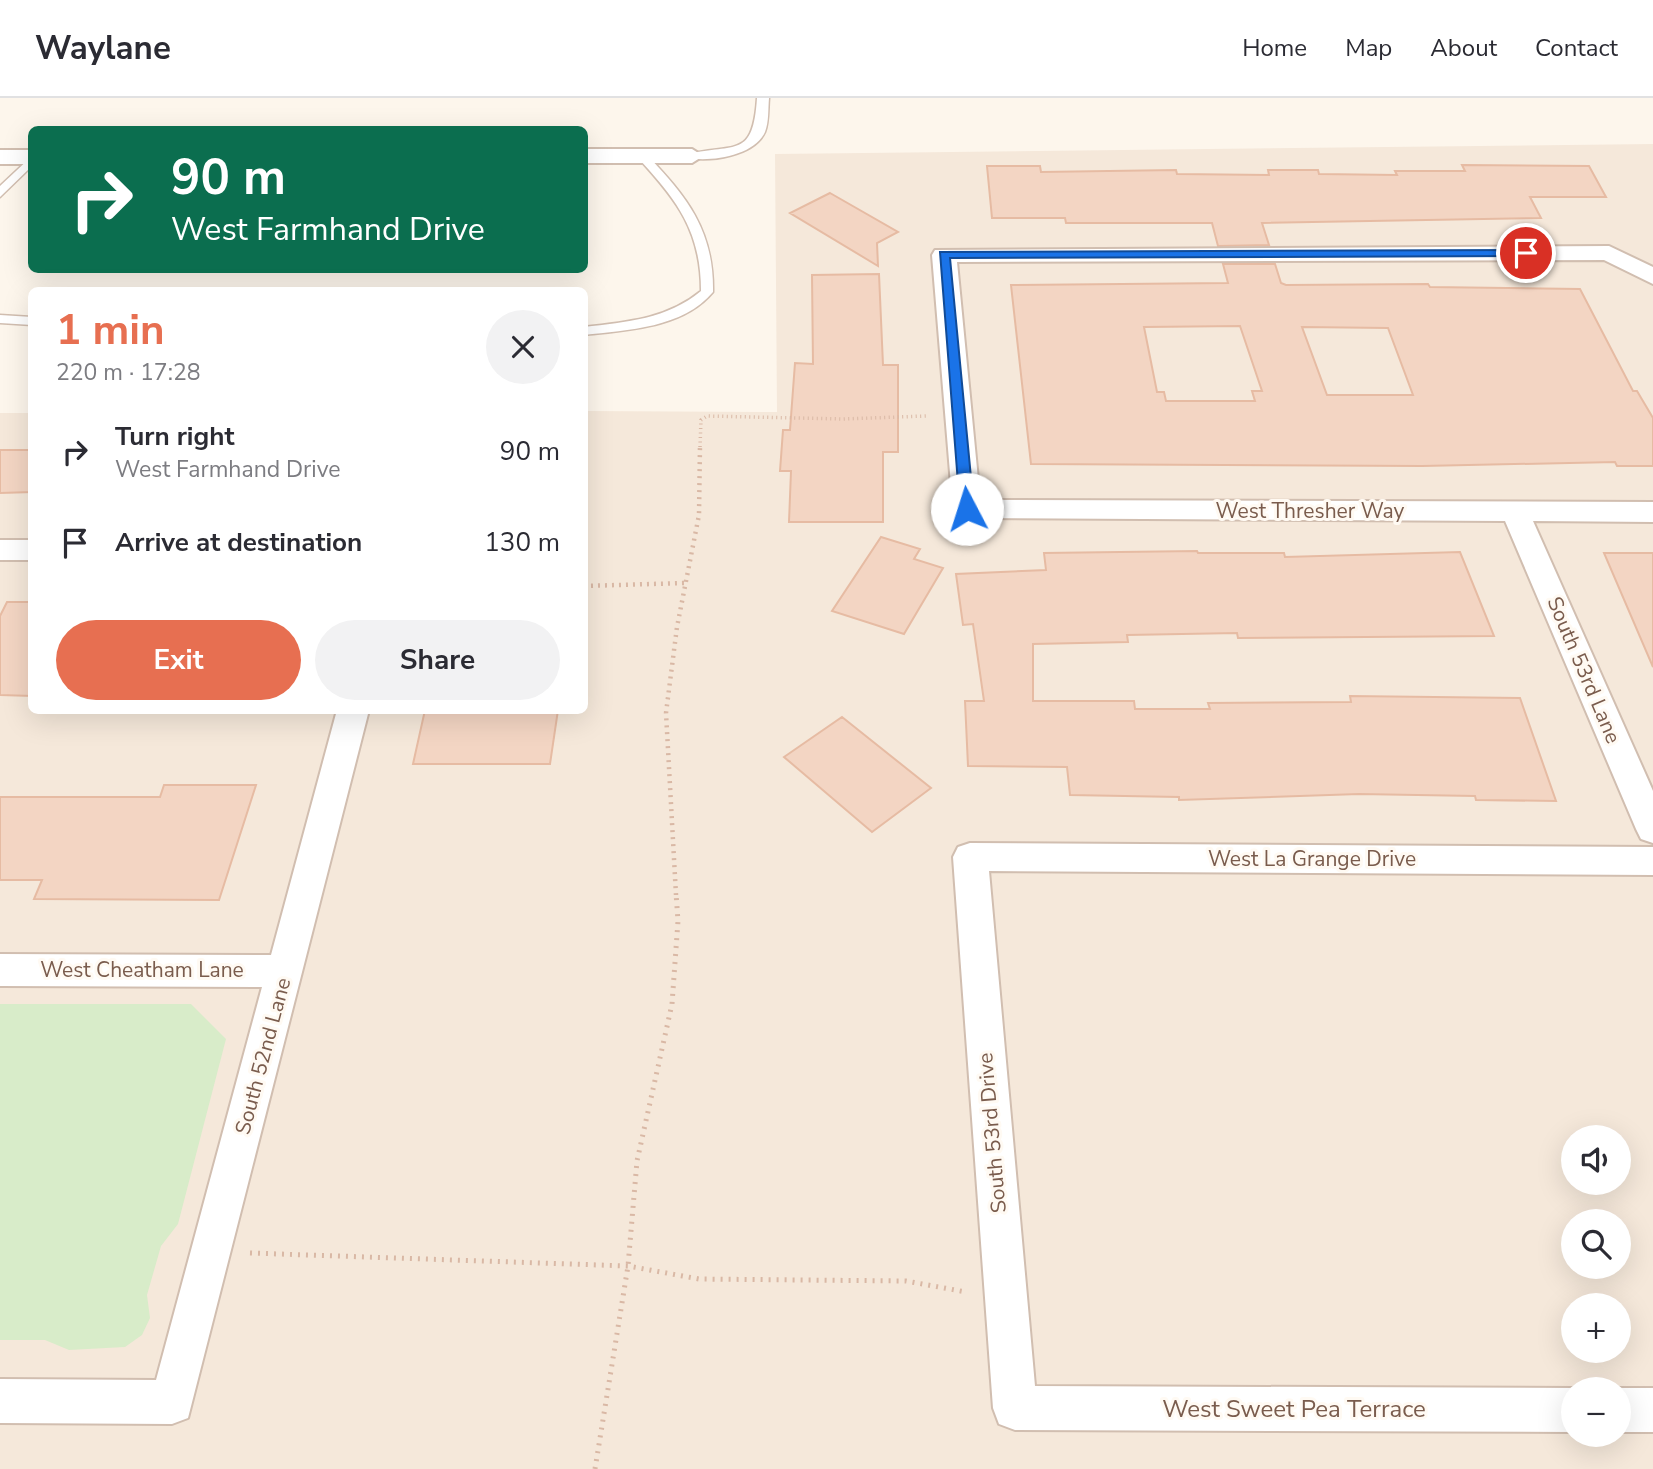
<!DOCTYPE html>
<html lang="en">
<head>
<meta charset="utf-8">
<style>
	body { margin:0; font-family:"Nunito Sans",sans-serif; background:#f2f2f3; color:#2b2b33; height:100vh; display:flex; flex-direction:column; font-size:26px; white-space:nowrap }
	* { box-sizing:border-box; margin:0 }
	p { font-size:23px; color:#7c7c81 }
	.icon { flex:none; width:38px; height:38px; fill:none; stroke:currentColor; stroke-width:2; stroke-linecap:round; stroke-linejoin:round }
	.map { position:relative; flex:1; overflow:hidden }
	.details { position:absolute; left:28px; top:189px; width:560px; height:427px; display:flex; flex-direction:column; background:#fff; border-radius:10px; box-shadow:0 7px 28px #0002 }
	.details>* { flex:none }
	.guide { position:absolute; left:28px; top:28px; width:560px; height:147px; border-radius:10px; box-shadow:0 7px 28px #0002; background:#0b6e4f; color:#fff; overflow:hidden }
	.tools { position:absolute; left:1561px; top:1027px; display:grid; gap:14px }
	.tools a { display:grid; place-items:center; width:70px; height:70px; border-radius:50%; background:#fff; box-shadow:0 7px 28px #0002; font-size:35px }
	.pin { position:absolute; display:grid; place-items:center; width:60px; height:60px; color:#fff; margin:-30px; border:4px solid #fff; border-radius:50%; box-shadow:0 2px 7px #0007 }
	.me { position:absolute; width:77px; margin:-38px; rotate:355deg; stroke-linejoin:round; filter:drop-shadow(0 0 5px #0008) }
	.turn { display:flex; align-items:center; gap:24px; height:147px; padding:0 28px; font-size:32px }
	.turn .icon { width:91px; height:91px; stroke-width:2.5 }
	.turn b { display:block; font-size:49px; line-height:60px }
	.round { display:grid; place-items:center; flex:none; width:74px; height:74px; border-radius:37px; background:#f2f2f3 }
	.headline { display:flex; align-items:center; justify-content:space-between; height:119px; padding:0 28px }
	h1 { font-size:42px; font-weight:700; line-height:52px; color:#e76f51 }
	.button { display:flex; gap:14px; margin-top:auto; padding:14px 28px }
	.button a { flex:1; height:80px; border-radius:42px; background:#e76f51; color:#fff; font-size:28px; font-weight:700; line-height:80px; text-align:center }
	.button a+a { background:#f2f2f3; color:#2b2b33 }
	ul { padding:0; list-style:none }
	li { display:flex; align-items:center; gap:21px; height:91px; padding:0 28px }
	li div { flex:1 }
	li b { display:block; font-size:26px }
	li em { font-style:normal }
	header { display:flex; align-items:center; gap:42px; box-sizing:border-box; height:98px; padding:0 35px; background:#fff; border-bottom:2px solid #e1e1e2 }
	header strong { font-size:33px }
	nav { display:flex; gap:38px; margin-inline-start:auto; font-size:24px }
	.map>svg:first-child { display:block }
	.residential { fill:#f5e8da; fill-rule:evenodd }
	.green { fill:#d8ecc9 }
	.building { fill:#f3d5c3; stroke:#e6bba3; stroke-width:2; fill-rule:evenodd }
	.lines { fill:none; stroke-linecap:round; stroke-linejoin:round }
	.service-casing { stroke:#d1beb0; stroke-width:3 }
	.minor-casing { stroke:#d1beb0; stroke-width:4 }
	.path-far2 { stroke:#d9b8a5; stroke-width:3.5; stroke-dasharray:1 3.5; stroke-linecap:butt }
	.path-far1 { stroke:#d9b8a5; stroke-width:4.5; stroke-dasharray:2 5; stroke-linecap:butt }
	.path { stroke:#d9b8a5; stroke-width:5; stroke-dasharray:2 6; stroke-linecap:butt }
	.service { fill:#fff; fill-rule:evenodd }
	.minor { fill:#fff; fill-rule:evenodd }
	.route { fill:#1a73e8; stroke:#114b97; stroke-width:2 }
	.labels { text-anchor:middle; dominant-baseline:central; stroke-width:6; stroke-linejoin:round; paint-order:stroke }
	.street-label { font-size:21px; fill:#7a5c4d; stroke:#fffaf3 }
	.near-street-label { font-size:24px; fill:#7a5c4d; stroke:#fffaf3 }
</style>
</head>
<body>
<header>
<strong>Waylane</strong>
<nav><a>Home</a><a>Map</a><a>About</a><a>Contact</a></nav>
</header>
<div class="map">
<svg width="1653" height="1371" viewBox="0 0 1653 1371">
	<rect width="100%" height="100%" fill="#fdf6ec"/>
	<!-- residential -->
	<path class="residential" d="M1653,46V1371H0V315H31L32,612H584L585,313L777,314L775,56ZM1573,1040H1619V1085H1573ZM1573,1124H1619V1169H1573ZM1573,1208H1619V1253H1573ZM1573,1292H1619V1337H1573Z"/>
	<!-- green -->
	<path class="green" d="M0,906H191L226,941L178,1126L161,1148L147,1197L150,1220L142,1237L125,1249L69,1252L45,1242H0Z"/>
	<!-- building -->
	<path class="building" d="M1462,67L1589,68L1606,99H1530L1541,120L1262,125L1269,147L1218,148L1212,125H1066L1065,120H992L987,68H1040L1041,74L1176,72L1177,76L1269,77L1268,72H1318L1319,76L1397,77L1395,73H1465Z
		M830,95L898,134L877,145L878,168L790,115Z
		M1223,166H1275L1281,185L1286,187L1428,186L1430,189L1580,191L1633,293H1637L1653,320V368H1617L1615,364L1422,368L1031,366L1011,187L1228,185ZM1240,228L1262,293H1252L1255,303H1166L1164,294H1157L1144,229ZM1302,229L1388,230L1413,297H1327Z
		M879,176L883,267H898V354H883V424H789L791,373H780L783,332H790L795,265L813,266L812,177Z
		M0,352H32V394L0,395Z
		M881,439L920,451L914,461L943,470L904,536L832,513Z
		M1197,453L1198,455H1284L1285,459L1460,454L1494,538L1238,540L1237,535L1127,537L1128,544L1033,546V603H1134L1135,611H1210L1208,605L1351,604L1350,598L1520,600L1556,703L1476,702L1475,698L1359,696L1179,702V699L1070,697L1067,669L968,668L965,603H984L973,526L963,527L956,476L1046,472L1044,455Z
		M1604,455H1653V569Z
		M7,504H32V598L0,597V518Z
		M425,612H558L550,666H413Z
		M842,619L931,690L872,734L784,659Z
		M164,687H256L219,802L34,801L42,782H0V699H160Z"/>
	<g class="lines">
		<defs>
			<path id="service" d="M757,0H769C768,11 769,24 765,34C754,58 711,64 688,60V56C736,45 753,61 757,0Z
				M638,56H646C687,99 714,132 713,194C683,230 628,232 584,237V229C627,224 667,221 701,193C701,133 677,102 638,60Z
				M32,58V68L0,99V88Z
				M0,217L32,219V227L0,225Z"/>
			<path id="minor" d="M584,51H692L703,58L692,65H584Z
				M0,52H32V66H0Z
				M1609,148L1653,169V186L1604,162L957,164L980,402L1653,404V424L1533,423L1653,693V745L1641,741L1636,731L1505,423L967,420L957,418L953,411L932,157L935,152Z
				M0,442H32V462H0Z
				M337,612H369L188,1320L172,1326L0,1325V1281L156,1282L262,889L0,888V856L271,857Z
				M970,745L1653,749V777L989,773L1035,1288L1573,1290L1577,1292H1573V1334L1015,1332L999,1326L993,1310L953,759L958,749Z
				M1619,1290H1653V1334H1619V1292H1615Z"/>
		</defs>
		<!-- service casing -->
		<use href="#service" class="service-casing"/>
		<!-- minor casing -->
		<use href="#minor" class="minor-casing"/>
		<!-- path-far2 -->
		<path class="path-far2" d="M700,349L701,322L707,318L843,321L926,318"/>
		<!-- path-far1 -->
		<path class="path-far1" d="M584,488L685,485
			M676,797L666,615L677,529L699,417L700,347"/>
		<!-- path -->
		<path class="path" d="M250,1155L628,1168L699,1181L906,1183L966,1194
			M595,1371L628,1168L637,1063L672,906L678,823L676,795"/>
		<!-- service -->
		<use href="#service" class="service"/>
		<!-- minor -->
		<use href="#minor" class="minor"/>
	</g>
	<!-- route -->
	<path class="route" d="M1526,152L1532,155L1530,158L950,160L974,411L967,415L960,411L940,154Z"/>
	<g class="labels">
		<!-- street labels -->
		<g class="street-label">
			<text x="1310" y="413">West Thresher Way</text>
			<text transform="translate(1584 572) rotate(67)">South 53rd Lane</text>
			<text x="1312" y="761">West La Grange Drive</text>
			<text x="142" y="872">West Cheatham Lane</text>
			<text transform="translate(263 958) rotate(-75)">South 52nd Lane</text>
			<text transform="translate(992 1035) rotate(-95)">South 53rd Drive</text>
		</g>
		<!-- near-street labels -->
		<g class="near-street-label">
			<text x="1294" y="1311">West Sweet Pea Terrace</text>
		</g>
	</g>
</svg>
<div class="tools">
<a><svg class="icon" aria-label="sound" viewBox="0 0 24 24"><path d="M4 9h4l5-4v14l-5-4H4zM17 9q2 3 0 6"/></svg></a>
<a><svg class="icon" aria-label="search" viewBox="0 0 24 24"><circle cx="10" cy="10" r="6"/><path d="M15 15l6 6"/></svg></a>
<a>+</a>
<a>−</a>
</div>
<div class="pin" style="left:1526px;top:155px;background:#d93025"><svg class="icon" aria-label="arrive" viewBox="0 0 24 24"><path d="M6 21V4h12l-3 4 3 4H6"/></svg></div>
<svg class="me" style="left:967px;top:411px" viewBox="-20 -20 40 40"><circle r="19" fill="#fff"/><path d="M0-13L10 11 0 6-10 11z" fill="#1a73e8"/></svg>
<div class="guide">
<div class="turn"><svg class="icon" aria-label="right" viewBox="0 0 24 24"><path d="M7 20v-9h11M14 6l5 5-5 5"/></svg><div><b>90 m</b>West Farmhand Drive</div></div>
</div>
<section class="details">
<div class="headline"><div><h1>1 min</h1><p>220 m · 17:28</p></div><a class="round"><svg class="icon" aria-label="close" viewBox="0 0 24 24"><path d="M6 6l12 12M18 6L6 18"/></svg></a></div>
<ul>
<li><svg class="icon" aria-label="right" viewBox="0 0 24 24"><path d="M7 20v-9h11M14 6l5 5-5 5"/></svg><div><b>Turn right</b><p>West Farmhand Drive</p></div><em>90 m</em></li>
<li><svg class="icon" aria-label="arrive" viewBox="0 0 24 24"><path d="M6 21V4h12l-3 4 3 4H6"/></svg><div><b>Arrive at destination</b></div><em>130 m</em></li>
</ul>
<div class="button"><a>Exit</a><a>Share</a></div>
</section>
</div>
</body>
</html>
